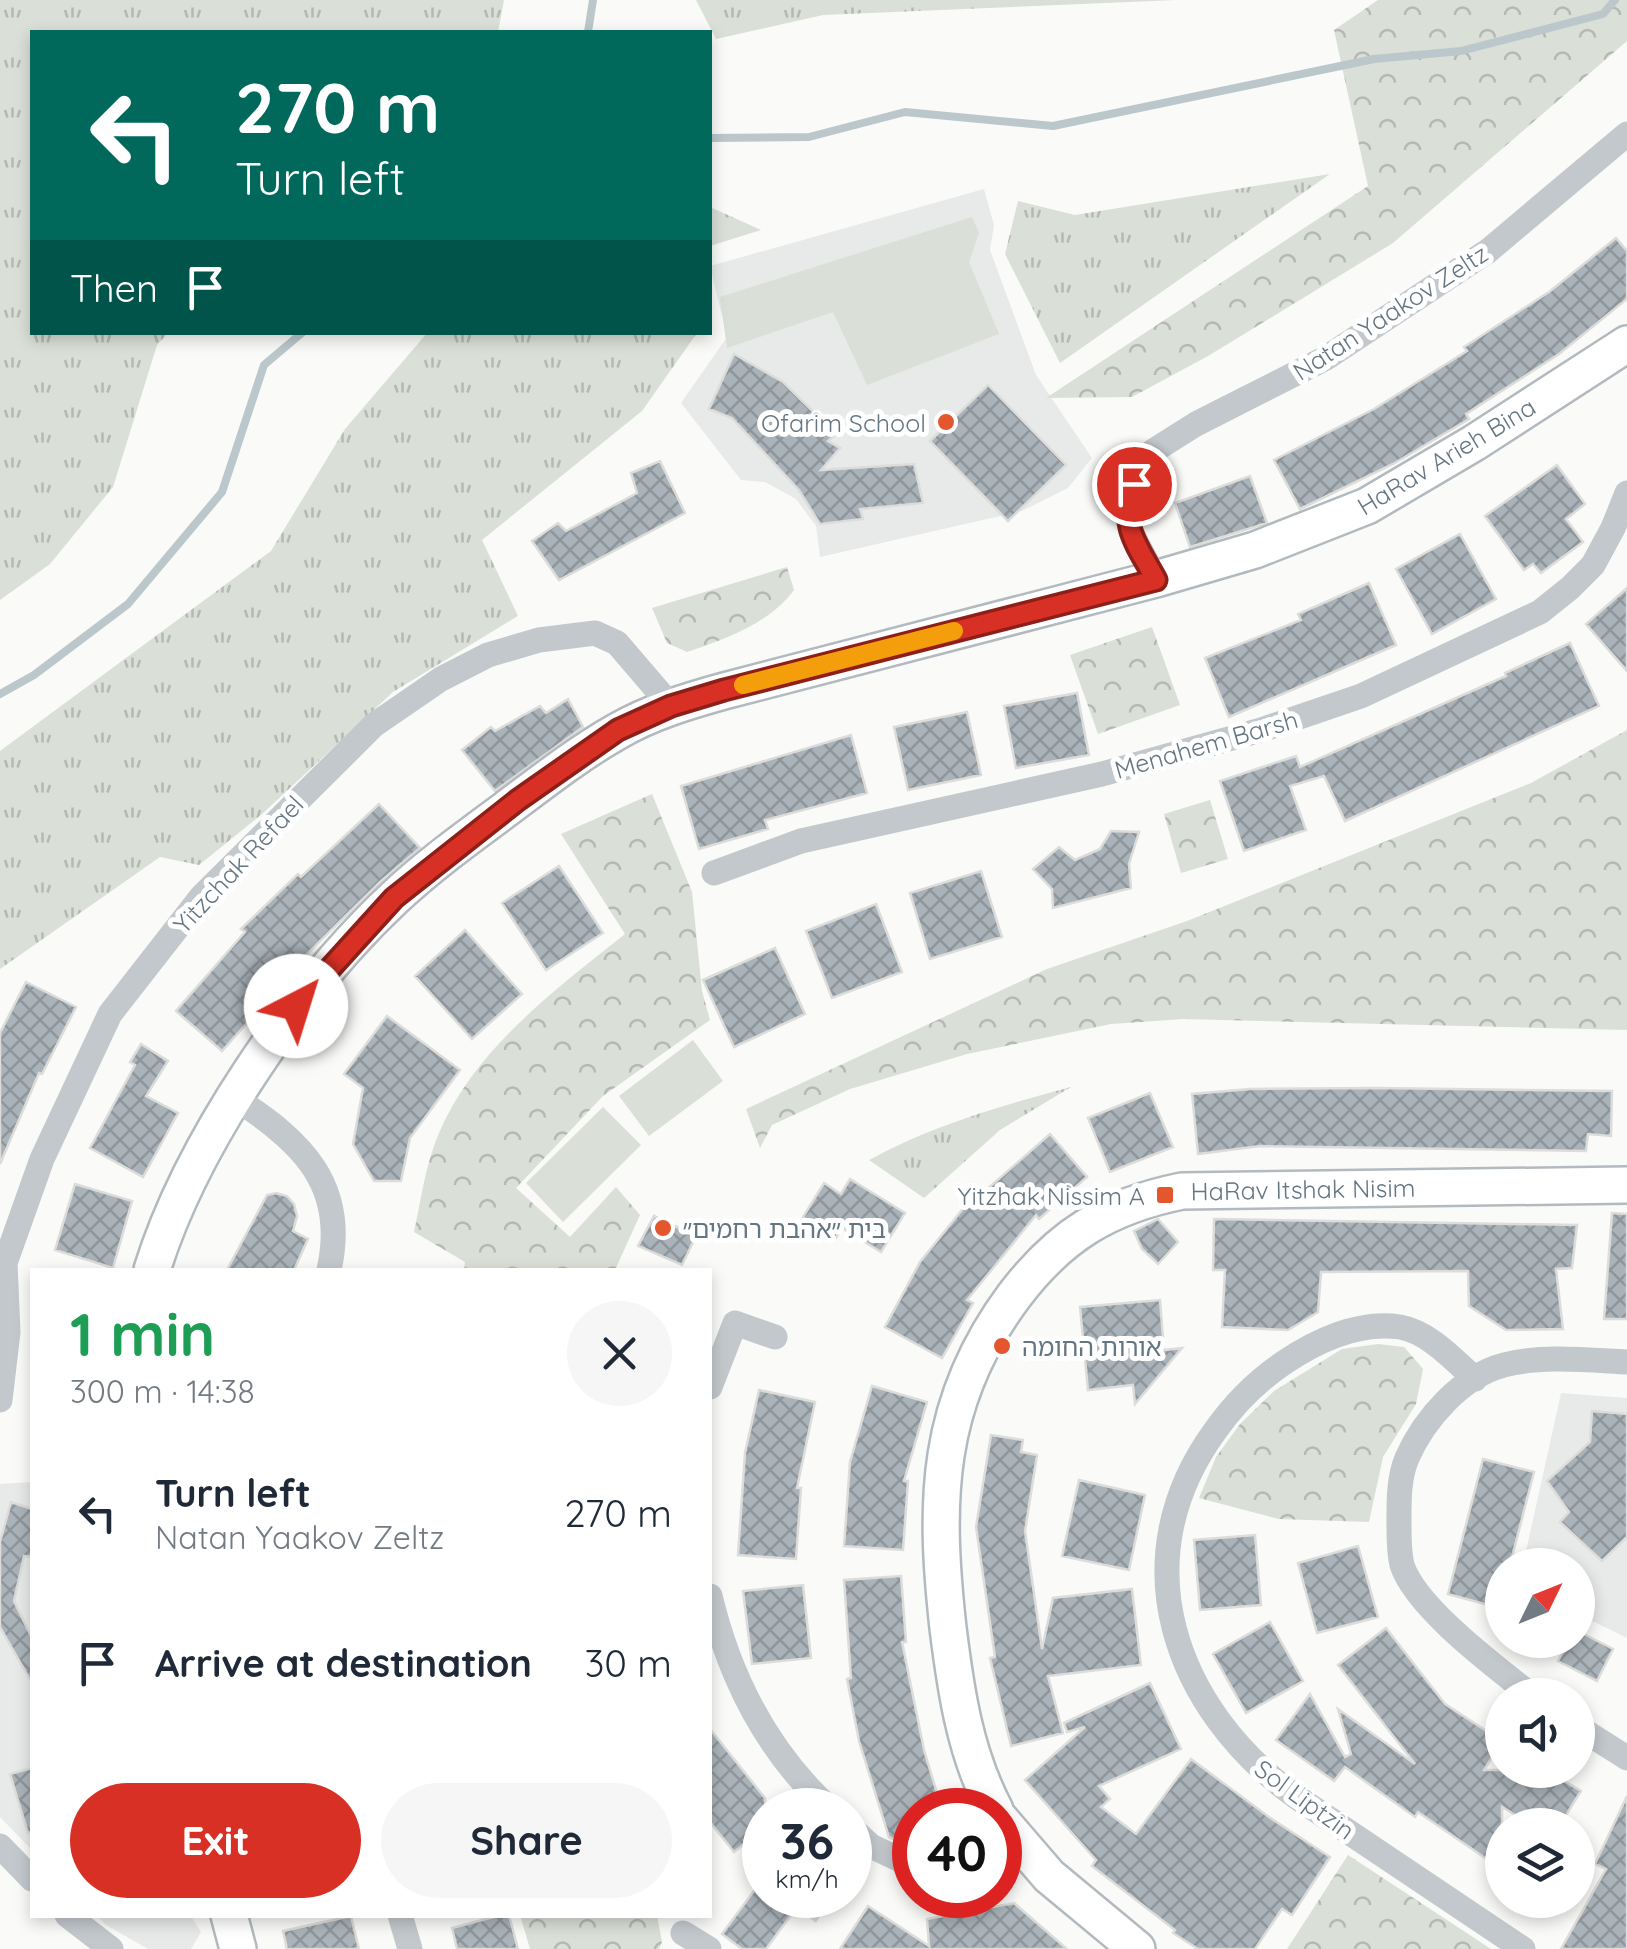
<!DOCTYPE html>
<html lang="en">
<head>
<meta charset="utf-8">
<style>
	body { margin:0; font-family:Quicksand,"Noto Sans Hebrew",sans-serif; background:#f6f6f7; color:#1f2937; height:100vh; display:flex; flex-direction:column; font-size:38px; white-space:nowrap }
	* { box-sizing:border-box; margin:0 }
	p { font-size:32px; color:#747a83 }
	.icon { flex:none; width:55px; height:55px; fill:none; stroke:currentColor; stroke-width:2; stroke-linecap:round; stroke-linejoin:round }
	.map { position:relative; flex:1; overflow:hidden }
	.side { position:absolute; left:30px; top:1268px; width:682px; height:650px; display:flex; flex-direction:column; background:#fff; border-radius:0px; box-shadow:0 5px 15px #0003 }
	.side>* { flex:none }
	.banner { position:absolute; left:30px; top:30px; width:682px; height:305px; border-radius:0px; box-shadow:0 5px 15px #0003; background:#00695c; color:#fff; overflow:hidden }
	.needle { width:65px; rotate:47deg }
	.tools { position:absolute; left:1485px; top:1548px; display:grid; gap:20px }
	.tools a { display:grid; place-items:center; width:110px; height:110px; border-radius:50%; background:#fff; box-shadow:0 5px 15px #0003; font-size:50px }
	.speed { position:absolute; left:742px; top:1788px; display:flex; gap:20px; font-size:50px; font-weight:700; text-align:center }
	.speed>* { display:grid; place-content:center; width:130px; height:130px; border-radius:50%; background:#fff; box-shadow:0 5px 15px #0003; line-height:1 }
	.speed small { font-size:25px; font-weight:400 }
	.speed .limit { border:15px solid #d22; background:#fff; color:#111 }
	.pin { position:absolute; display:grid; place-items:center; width:85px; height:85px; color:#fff; margin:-42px; border:5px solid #fff; border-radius:50%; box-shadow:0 2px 10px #0007 }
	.me { position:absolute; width:110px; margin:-55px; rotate:40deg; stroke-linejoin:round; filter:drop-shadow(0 0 8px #0008) }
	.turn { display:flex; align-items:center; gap:35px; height:210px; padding:0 40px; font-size:45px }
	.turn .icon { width:130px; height:130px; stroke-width:2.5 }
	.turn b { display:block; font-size:70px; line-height:85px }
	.then { display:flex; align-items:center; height:95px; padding:0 40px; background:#0003; gap:20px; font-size:38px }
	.round { display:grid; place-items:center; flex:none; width:105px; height:105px; border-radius:52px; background:#f6f6f7 }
	.summary { display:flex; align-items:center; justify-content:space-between; height:170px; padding:0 40px }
	h1 { font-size:60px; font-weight:700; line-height:75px; color:#1e9e55 }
	.action { display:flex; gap:20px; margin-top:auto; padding:20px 40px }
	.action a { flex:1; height:115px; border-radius:60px; background:#d93025; color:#fff; font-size:40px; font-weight:700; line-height:115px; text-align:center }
	.action a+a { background:#f6f6f7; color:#1f2937 }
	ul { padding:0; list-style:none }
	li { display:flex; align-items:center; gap:30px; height:150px; padding:0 40px }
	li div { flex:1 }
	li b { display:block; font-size:38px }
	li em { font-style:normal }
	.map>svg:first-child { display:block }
	.built { fill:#e8e9e9 }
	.grass { fill:url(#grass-tufts) }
	.park { fill:url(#park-crowns) }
	.pitch { fill:#dadfd7 }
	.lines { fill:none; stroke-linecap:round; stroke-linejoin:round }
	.stream { stroke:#bbc7cb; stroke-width:8 }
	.building { fill:url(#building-cross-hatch); stroke:#dcdcda; stroke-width:2.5 }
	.secondary-casing { stroke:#b3babf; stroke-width:40 }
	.street { stroke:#c3c8cc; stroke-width:25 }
	.secondary { stroke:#fff; stroke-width:35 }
	.route-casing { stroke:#8d1f18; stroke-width:25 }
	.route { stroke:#d93025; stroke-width:18 }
	.slow { stroke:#f59e0b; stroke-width:18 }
	.poi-dot { fill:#e4572e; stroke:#fff; stroke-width:4 }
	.labels { text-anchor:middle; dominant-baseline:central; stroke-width:10; stroke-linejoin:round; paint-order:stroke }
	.street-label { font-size:25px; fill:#657683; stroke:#fff }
	.poi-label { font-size:25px; fill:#657683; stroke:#fff; text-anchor:end }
</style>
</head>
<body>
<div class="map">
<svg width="1627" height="1949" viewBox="0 0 1627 1949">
	<defs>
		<pattern id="grass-tufts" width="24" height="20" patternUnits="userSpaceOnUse" patternTransform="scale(2.5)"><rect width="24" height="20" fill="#dadfd7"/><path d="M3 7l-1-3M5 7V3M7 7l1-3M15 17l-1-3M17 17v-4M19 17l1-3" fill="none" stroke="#b4b9b4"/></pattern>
		<pattern id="park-crowns" width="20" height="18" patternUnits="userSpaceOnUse" patternTransform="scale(2.5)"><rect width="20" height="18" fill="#dadfd7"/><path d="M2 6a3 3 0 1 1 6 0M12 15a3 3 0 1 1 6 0" fill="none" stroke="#b4b9b4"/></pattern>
		<pattern id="building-cross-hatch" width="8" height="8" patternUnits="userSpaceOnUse" patternTransform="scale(2.5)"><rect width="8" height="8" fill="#aab3b9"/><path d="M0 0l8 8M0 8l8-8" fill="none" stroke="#8e969c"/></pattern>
	</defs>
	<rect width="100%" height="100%" fill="#fafaf8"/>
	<!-- built -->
	<path class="built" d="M984,189L994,225L990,250L1036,375L1092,458L1068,488L1022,511L820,557L816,526L796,499L765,482L741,480L681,403L727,337L710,266Z
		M1561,1393L1627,1398V1638L1578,1614V1565H1523Z
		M32,1482V1850L0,1817V1484Z
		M96,1915H190L201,1932L191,1949H148L106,1925Z"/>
	<!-- grass -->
	<path class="grass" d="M0,0H504L498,32H32V332L168,333L157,345L113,487L50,564L0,600Z
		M696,0H1176L823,15L716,39Z
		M1330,174L1060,363L1005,254L1018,201L1075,215Z
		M710,207L761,230L710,246Z
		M428,332L697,333L642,411L482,540L518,616L393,692L261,815L199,865L160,857L0,969V751L271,551L345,429Z
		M1071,1087L1000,1130L924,1198L869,1160C933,1125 1000,1106 1071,1087Z"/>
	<!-- park -->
	<path class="park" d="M1378,0H1627V41L1393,243L1208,356L1132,397L1046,398L1368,186L1334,30Z
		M787,567L794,590C770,623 726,639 687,652L667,643L652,608Z
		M1152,627L1180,705L1098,734L1070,655Z
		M1627,730V1030L1184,1019L1111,1024L967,1054L850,1089L772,1125L760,1148L746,1109L1047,969L1187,921L1531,783Z
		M652,794L692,892L702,991L710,1020L603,1096L516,1188L570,1237L616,1187L640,1215L615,1270H464L465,1262L414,1232C420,1205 424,1175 433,1149C465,1056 551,993 625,934L561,834Z
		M1210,800L1228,859L1181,873L1164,814Z
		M1378,1344L1404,1347L1423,1369L1416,1404L1383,1457L1369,1522L1279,1519L1199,1498L1216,1457L1240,1424L1274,1391L1342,1349Z
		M1348,1855L1491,1949H1287Z
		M781,1895H834L816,1923Z
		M520,1915H657L662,1942L659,1949H530Z"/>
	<!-- pitch -->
	<path class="pitch" d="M972,217L979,233L969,262L999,334L867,385L833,312L727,348L720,297Z
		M693,1040L723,1081L649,1136L619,1096Z
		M603,1107L641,1145L563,1222L526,1183Z"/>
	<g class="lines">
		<!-- stream -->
		<path class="stream" d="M588,32L593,0
			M710,138L809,137L905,112L1053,126L1374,59L1461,51L1603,14L1615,0
			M0,694L34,675L128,604L222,492L264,365L303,332"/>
	</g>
	<!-- building -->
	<path class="building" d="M1616,238L1627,251V299L1559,354L1466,414L1469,419L1393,464L1300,509L1274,460L1374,409L1467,351L1464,347L1549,292Z
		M734,354L783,382L836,434L828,441L840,448L821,470L914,464L923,503L860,509L863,519L820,524L799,490L732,418L709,409Z
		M988,385L1066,465L1008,521L930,441Z
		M660,461L685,513L559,580L532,541L558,523L566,531L637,493L631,473Z
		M1557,465L1585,504L1566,519L1583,542L1541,573L1533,564L1524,570L1485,516Z
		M1250,476L1267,523L1190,547L1175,503Z
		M1460,534L1496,599L1432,634L1396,569Z
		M1369,583L1396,645L1229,717L1205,658L1301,620L1298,614Z
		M1627,588V671L1586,624Z
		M1570,643L1599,706L1345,821L1324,776L1290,786L1306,830L1244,851L1220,781L1296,756L1300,767L1506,676L1505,673Z
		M1077,693L1089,755L1016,768L1004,706Z
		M568,699L583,727L495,791L462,750L491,727L495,731L540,706L546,713Z
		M967,712L981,775L908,790L894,727Z
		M851,735L867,793L765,820L768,829L699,849L681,786Z
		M379,804L420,848L380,882L268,992L272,995L222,1051L176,1011L245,932L241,929L298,874L301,877Z
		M1111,831L1139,832L1129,864L1131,888L1053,908L1052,889L1033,869L1059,847L1075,860L1100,849Z
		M559,866L603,933L546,970L502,903Z
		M981,871L1002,937L930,959L910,893Z
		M876,904L902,972L832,998L806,931Z
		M465,930L522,994L472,1039L415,976Z
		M775,948L805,1014L734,1047L703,980Z
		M26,982L76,1007L42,1074L39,1073L0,1164V1033Z
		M387,1016L460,1070L410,1138L401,1181H374L353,1144L363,1088L344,1074Z
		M141,1044L168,1061L146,1096L178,1113L143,1177L90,1148L135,1065L130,1062Z
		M1376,1088L1612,1091L1611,1136L1588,1134L1586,1151L1260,1146L1198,1154L1192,1094L1250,1089Z
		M1150,1093L1173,1147L1110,1172L1088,1118Z
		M1050,1134L1087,1177L1039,1219L1036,1215L967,1300L973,1303L942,1358L885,1327L920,1262L974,1195L977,1198Z
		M850,1179L905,1213L881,1252L842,1228L836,1238L803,1217L824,1183L841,1194Z
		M75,1184L132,1201L113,1268L55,1250Z
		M276,1193L287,1196L294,1204L297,1216L293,1231L308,1239L294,1270H227L267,1195Z
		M1612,1213L1627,1214V1319H1604Z
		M654,1216L696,1236L682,1265L638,1246Z
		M1158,1219L1178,1242L1158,1264L1142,1249L1134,1231Z
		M1214,1219L1577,1225L1572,1268L1556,1269L1563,1329L1506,1330L1469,1306L1468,1271L1321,1272L1318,1312L1288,1330L1222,1327L1225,1270H1213Z
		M1160,1300L1164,1350L1182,1348L1135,1404L1133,1385L1088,1390L1080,1307Z
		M872,1386L927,1402L904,1481H908L903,1550L844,1546L850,1462Z
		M759,1390L815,1402L797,1488H801L796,1559L738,1555L745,1453Z
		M1592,1411L1627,1414V1537L1602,1561L1560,1522L1569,1512L1547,1481L1590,1442Z
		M991,1435L1023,1440L1021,1452L1037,1455L1025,1531L1042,1649L1053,1598L1132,1589L1141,1665L1048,1676L1063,1733L1011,1746L990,1658L995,1657L976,1527Z
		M1483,1459L1534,1472L1510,1565H1502L1499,1608L1448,1594Z
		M1079,1480L1145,1495L1129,1570L1062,1556Z
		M11,1502L32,1509V1557L24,1556L14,1601L32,1638V1683L0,1627V1542Z
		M1255,1535L1261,1605L1200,1610L1194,1540Z
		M1358,1546L1378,1617L1317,1633L1298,1563Z
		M901,1576L906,1642H902L924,1750L942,1810H915V1837L900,1842L889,1837L859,1741L847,1679L851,1678L844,1580Z
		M803,1585L811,1658L752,1664L743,1591Z
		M1270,1622L1303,1681L1246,1713L1213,1654Z
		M1386,1628L1445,1704L1502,1741L1484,1770H1546L1581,1791L1560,1825H1532L1502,1807V1852L1494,1864L1418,1812L1415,1817L1345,1767L1334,1781L1276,1740L1310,1694L1345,1757L1351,1754L1338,1709L1415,1764L1338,1665Z
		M1578,1631L1613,1649L1597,1681L1558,1661L1569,1640H1578Z
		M1150,1683L1181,1749L1099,1786L1110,1799L1101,1807L1136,1834L1191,1759L1269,1817L1330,1857L1292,1915L1282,1909L1255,1949H1198L1173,1933L1175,1930L1092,1866L1096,1860L1025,1780L1085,1727L1067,1732L1064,1723Z
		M710,1729L765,1798V1828L734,1852L710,1822Z
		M32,1768V1832L28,1833L10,1774Z
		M1627,1796V1949H1561L1606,1869L1595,1864Z
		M759,1884L765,1889V1895H774L794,1911L766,1949H742L722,1934Z
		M1014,1903L1067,1949H840L868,1906L929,1946L927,1919Z
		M501,1915H509L518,1949H457L452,1928Z
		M351,1916L359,1949H287L283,1931Z"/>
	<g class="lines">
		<defs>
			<path id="secondary" d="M152,1270C191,1144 297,989 394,898C428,866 468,837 506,809C542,782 579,753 618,731C651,712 688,701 724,691L1156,579L1255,550L1367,506L1474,443L1627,344
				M995,1810C965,1753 956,1692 948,1628C934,1502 935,1402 1014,1296C1060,1235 1108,1206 1182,1191L1627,1185
				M1000,1819L1049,1876L1137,1949
				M229,1915L238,1949"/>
		</defs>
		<!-- secondary casing -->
		<use href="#secondary" class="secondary-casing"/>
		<!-- street -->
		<path class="street" d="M1156,579L1131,532L1126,507L1150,453L1196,424L1326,358L1488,251L1627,134
			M714,873L801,841L1102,774L1261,730L1361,696L1540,612L1570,588L1593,565L1613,528L1627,493
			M236,1099C302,1141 348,1186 329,1270
			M1475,1379C1454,1360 1429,1332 1400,1327C1359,1321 1318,1340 1285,1362C1258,1380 1234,1404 1215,1431C1121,1560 1174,1708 1295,1796L1523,1949
			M710,1387L735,1323L775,1337
			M0,1400L8,1332L5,1263L42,1159L110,1014L202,896L374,725L441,679L488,655L539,640L595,633L617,643L671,706
			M710,1596C730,1679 767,1752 831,1810
			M1531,1695C1496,1667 1416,1608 1402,1565C1399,1553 1399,1539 1399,1527C1399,1505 1398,1479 1407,1458C1424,1419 1462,1376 1504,1365C1542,1355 1588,1360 1627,1362
			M1578,1727L1627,1758
			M850,1827L871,1846L915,1867
			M0,1846L32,1879
			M67,1915L111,1949
			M400,1915L410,1949
			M683,1933L709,1949"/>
		<!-- secondary -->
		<use href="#secondary" class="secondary"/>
	</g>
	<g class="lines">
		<defs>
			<path id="route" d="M296,1006L394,898L518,800L618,730L671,706L724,690L1156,580C1136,543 1119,526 1134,484"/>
		</defs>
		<!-- route casing -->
		<use href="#route" class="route-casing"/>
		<!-- route -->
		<use href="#route" class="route"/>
		<!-- slow -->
		<path class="slow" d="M743,685L954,631"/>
	</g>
	<!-- markers -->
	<g class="poi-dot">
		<circle cx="946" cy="422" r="10"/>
		<rect x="1155" y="1185" width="20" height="20" rx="5"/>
		<circle cx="663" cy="1228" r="10"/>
		<circle cx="1002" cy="1346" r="10"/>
	</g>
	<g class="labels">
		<!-- street labels -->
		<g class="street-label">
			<text transform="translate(1390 312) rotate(-33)">Natan Yaakov Zeltz</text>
			<text transform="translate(1446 456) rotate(-31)">HaRav Arieh Bina</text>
			<text transform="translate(1206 744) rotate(-16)">Menahem Barsh</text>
			<text transform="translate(238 864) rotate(-47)">Yitzchak Refael</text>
			<text transform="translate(1303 1189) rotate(-1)">HaRav Itshak Nisim</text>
			<text transform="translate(1305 1799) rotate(36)">Sol Liptzin</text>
		</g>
		<!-- poi labels -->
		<g class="poi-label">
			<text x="926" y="422">Ofarim School</text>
			<text x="1145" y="1195">Yitzhak Nissim A</text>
			<text x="683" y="1228" text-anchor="start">בית ״אהבת רחמים״</text>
			<text x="1022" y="1346" text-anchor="start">אורות החומה</text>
		</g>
	</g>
</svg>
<div class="tools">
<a><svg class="needle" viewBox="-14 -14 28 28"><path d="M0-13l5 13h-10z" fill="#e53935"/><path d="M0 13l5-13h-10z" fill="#747a83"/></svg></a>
<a><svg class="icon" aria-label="sound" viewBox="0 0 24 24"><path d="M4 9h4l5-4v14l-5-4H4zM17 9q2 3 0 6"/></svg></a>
<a><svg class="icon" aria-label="layers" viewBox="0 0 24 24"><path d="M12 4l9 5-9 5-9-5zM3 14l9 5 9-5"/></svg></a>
</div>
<div class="speed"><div>36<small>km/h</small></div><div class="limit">40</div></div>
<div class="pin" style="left:1134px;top:484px;background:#d93025"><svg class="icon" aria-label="arrive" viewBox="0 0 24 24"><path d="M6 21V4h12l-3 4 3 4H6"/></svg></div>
<svg class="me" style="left:296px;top:1006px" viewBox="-20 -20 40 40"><circle r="19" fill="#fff"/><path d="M0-13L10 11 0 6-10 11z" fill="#d93025"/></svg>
<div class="banner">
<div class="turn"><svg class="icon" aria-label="left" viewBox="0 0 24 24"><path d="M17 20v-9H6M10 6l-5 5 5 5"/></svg><div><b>270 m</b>Turn left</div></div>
<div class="then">Then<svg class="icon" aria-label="arrive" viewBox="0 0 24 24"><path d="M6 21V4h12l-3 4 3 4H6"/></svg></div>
</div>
<section class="side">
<div class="summary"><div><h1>1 min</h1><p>300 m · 14:38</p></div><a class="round"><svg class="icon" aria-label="close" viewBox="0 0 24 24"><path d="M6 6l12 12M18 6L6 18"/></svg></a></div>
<ul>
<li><svg class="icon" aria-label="left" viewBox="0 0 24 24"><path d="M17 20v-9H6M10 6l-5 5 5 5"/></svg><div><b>Turn left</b><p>Natan Yaakov Zeltz</p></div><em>270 m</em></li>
<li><svg class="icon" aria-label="arrive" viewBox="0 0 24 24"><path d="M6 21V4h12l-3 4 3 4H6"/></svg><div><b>Arrive at destination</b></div><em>30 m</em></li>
</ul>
<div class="action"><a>Exit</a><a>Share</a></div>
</section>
</div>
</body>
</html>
